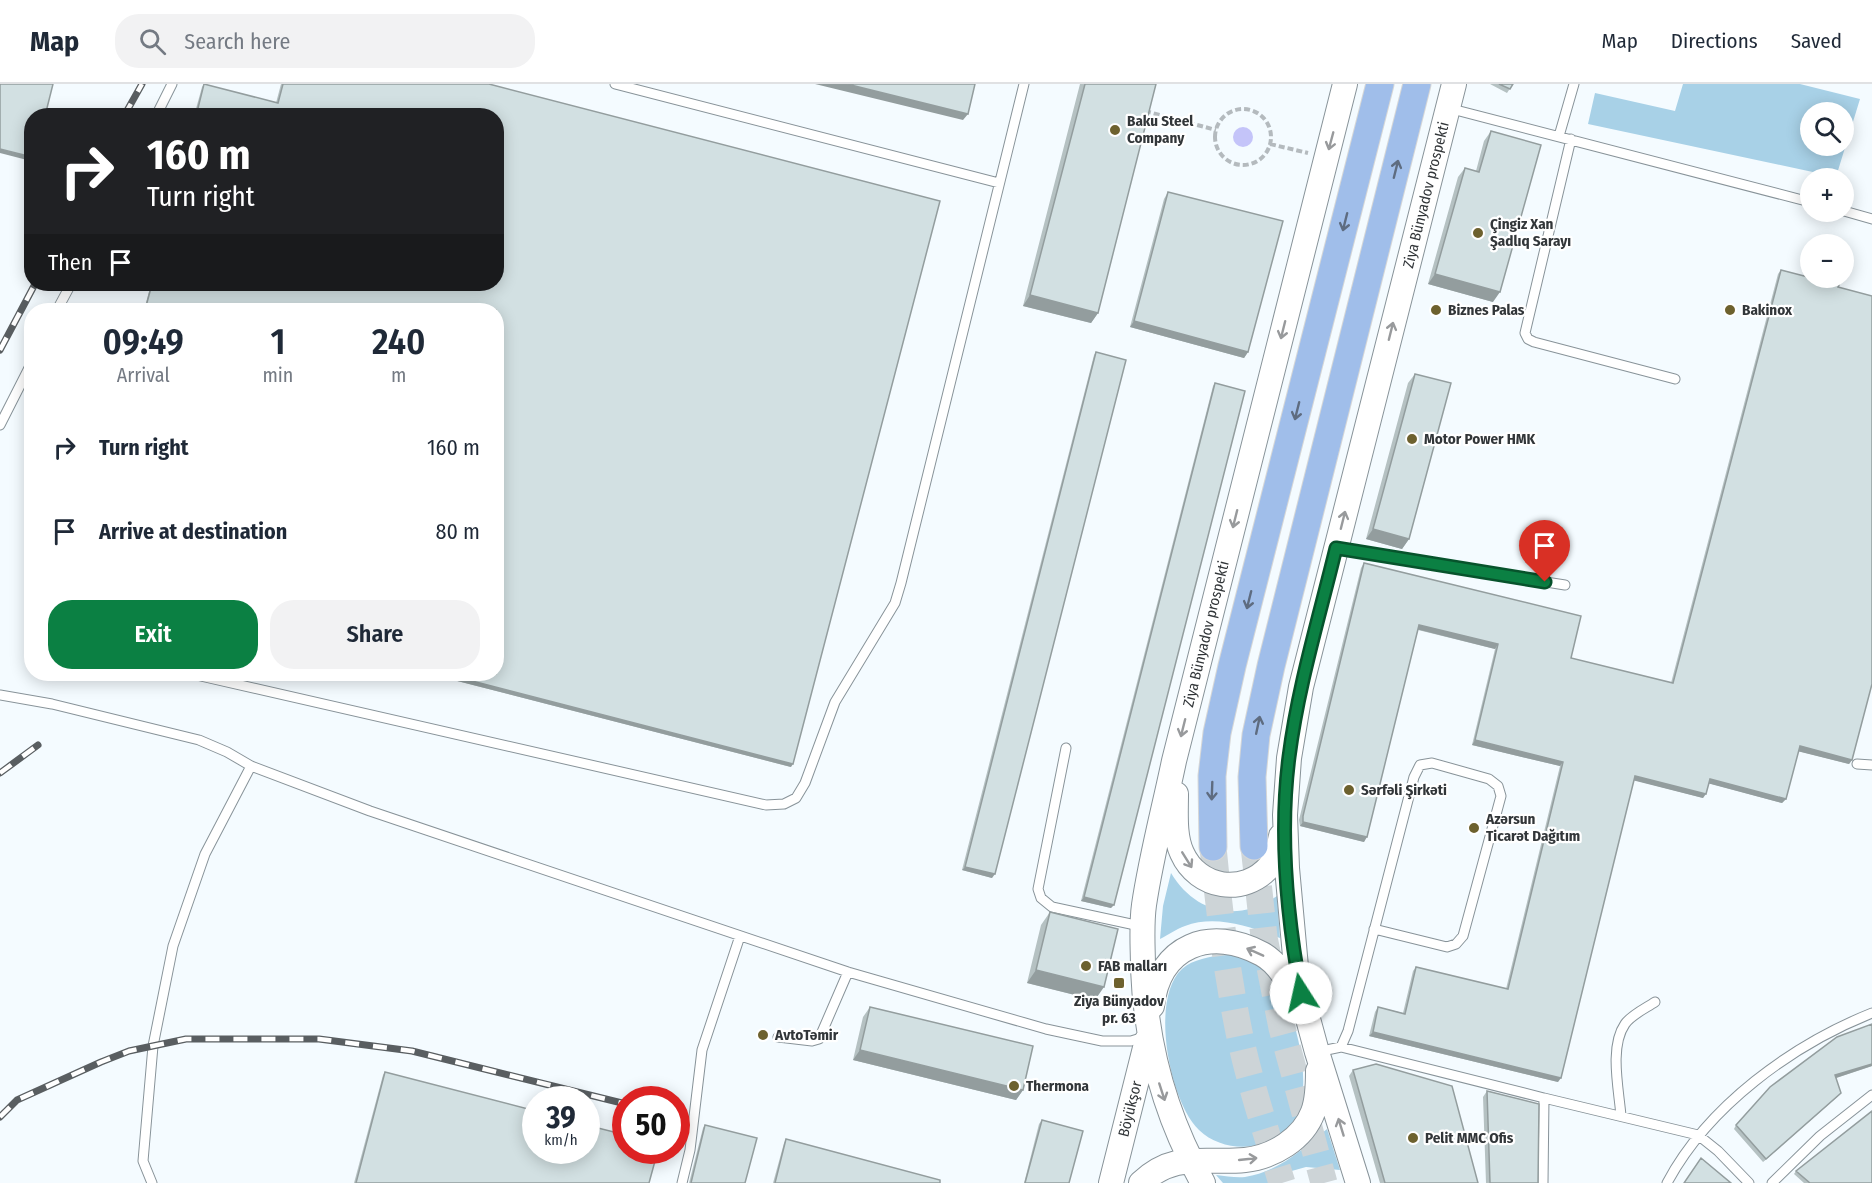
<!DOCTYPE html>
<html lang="en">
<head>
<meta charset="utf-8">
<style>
	body { margin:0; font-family:"Fira Sans Condensed",sans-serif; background:#f2f2f3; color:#1f2937; height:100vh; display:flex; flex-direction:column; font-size:22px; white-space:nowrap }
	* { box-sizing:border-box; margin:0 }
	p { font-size:20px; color:#747a83 }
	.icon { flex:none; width:33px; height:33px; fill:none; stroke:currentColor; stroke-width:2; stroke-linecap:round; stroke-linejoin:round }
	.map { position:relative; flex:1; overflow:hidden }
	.side { position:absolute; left:24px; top:219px; width:480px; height:378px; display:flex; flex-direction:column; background:#fff; border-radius:24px; box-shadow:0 3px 15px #0003 }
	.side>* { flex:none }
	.top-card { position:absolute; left:24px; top:24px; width:480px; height:183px; border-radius:24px; box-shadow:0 3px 15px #0003; background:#202124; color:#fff; overflow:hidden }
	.fabs { position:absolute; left:1800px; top:18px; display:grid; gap:12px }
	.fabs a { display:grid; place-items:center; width:54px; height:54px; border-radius:50%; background:#fff; box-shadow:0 3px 15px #0003; font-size:30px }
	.speed { position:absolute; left:522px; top:1002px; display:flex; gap:12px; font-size:30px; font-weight:700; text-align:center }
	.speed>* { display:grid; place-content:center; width:78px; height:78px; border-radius:50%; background:#fff; box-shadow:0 3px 15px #0003; line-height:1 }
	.speed small { font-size:15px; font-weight:400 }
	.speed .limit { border:9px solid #d22; background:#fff; color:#111 }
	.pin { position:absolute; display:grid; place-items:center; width:51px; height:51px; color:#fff; margin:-62px -26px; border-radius:50% 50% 50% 0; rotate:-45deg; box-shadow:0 0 6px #0007 }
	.pin .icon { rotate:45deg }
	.me { position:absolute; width:66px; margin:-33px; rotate:350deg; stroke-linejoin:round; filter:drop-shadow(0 0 4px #0008) }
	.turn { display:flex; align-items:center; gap:21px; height:126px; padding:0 24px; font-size:27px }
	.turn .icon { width:78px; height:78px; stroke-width:2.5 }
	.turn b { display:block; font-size:42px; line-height:51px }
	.then { display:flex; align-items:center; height:57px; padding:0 24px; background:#0003; gap:12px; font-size:22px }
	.eta { display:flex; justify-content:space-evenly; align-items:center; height:102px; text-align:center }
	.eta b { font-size:36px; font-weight:600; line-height:42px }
	.primary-button { display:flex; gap:12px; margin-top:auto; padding:12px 24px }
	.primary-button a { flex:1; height:69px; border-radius:24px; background:#0b8043; color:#fff; font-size:24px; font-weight:600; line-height:69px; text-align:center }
	.primary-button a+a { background:#f2f2f3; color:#1f2937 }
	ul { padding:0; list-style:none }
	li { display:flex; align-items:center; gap:18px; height:84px; padding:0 24px }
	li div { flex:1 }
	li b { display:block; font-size:22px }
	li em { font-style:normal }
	header { display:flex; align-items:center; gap:36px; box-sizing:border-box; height:84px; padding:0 30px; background:#fff; border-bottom:2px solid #e0e1e3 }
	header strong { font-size:28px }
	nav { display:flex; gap:33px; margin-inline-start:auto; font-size:21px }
	.search { width:420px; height:54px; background:#f2f2f3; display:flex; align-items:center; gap:15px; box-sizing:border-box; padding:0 21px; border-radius:24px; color:#747a83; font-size:22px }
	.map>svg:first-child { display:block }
	.green { fill:#a8d1e7; fill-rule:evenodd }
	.water { fill:#c4c4f9 }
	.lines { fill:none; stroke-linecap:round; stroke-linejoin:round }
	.primary-tunnel { stroke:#cdd4d7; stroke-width:27; stroke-dasharray:27 14; stroke-linecap:butt }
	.lane-casing { stroke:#889399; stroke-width:11 }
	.secondary-casing { stroke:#889399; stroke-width:26 }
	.primary-casing { stroke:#d6d7d7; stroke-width:29 }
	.path { stroke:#b4babe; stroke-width:4; stroke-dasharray:6 3; stroke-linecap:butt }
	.lane { stroke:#fff; stroke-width:9 }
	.secondary { stroke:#fff; stroke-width:24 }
	.primary { stroke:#a0beea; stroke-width:27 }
	.rail-casing { stroke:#595e61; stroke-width:7 }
	.rail { stroke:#fff; stroke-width:4.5; stroke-dasharray:14; stroke-linecap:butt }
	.wall { fill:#b5c1c2 }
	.shaded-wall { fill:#939d9e }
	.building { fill:#d2e0e2; stroke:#939d9e; stroke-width:1.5 }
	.oneway { stroke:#989a9c }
	.oneway2 { stroke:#5e6c80 }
	.route-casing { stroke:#07532c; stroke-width:15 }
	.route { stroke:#0b8043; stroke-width:10 }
	.poi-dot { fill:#6d612e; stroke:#fff; stroke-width:2 }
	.labels { text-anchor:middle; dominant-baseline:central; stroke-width:4.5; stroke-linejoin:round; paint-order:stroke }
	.poi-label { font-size:15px; font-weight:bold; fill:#323639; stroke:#fff; text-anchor:start }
	.street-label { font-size:15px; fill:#323639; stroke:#fff }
</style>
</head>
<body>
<header>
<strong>Map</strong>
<div class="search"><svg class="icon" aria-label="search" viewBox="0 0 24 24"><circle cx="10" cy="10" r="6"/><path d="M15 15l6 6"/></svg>Search here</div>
<nav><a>Map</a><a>Directions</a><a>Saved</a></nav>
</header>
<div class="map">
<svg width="1872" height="1099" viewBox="0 0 1872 1099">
	<rect width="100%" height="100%" fill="#f4fbff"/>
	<!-- green -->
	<path class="green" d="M1683,0H1800L1860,15L1836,93L1588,40L1595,9L1675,27ZM1810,28H1844V62H1810Z
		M1171,789C1195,829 1238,839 1277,812L1280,854C1251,843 1216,830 1185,842C1176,845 1168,851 1160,855L1163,822Z
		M1225,870C1235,872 1247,873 1255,878C1292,899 1317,1000 1295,1036C1276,1067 1226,1072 1199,1046C1170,1019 1149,915 1182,885C1193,875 1210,873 1225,870Z
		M1327,1045L1340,1086L1306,1083L1288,1088L1272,1099H1223L1216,1091C1226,1092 1236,1094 1245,1093C1278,1088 1303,1065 1327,1045Z"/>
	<!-- water -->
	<path class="water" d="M1233 53a10 10 0 1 1 20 0a10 10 0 1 1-20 0Z"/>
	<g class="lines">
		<!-- primary-tunnel -->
		<path class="primary-tunnel" d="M1254,762L1264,853L1282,944L1324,1099
			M1213,763C1219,827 1227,890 1240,953C1251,1003 1267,1051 1282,1099"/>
		<defs>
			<path id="lane" d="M615,0L999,99
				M1448,24L1810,118
				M156,32L172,0
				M1559,52L1574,0
				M1571,55L1525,249L1528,255L1534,258L1675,295
				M1844,127L1872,135
				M57,226L71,200
				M0,341L32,278
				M1338,465L1565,501
				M192,590L766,721L784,720L796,714L805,699L835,618L895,519L901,499L1024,0
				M0,611L52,620L199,656L227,668L251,682L370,727L848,888L1046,945L1102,957H1131L1144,953
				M1066,664L1038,805L1041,814L1052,823L1140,842
				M1857,680L1872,681
				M778,953L812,957L819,955L848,888
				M1341,963L1348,947L1414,693L1420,681L1432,679L1489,695L1498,702L1501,712L1463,852L1456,860L1447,863L1374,845
				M1317,968L1341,963L1544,1014L1543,1099
				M1544,1014L1698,1051L1718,1067L1749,1099
				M1621,1032C1619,1006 1609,963 1625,940C1631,931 1646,924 1655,918
				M152,1099L143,1077L153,962L173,862L205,770L251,682
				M682,1099L690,1066L702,966L740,852
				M1667,1099C1708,1022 1792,961 1872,929
				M1772,1099L1820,1052L1872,1011"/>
			<path id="secondary" d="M1176,710C1176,729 1174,752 1182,769C1198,805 1244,812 1270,782C1277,773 1279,762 1281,752
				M1152,922C1159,861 1211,842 1262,870C1278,879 1289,898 1296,914
				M1111,1099L1147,956
				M1141,1099C1175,1067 1204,1080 1245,1076C1273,1073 1303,1055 1313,1028C1318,1015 1318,1000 1318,987
				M1203,1099C1165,1032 1146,962 1143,885C1143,864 1141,842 1144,821C1151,773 1164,725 1174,677L1345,0
				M1358,1099L1317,968L1301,909L1296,883L1287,784L1285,731L1289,674L1301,603L1454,0"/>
			<path id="primary" d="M1254,762L1252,693L1256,651L1271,582L1417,0
				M1213,763L1212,692L1217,649L1232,582L1380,0"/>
		</defs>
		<!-- lane casing -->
		<use href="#lane" class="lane-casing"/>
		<!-- secondary casing -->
		<use href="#secondary" class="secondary-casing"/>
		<!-- primary casing -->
		<use href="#primary" class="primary-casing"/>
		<!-- path -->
		<path class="path" d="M1215 53a28 28 0 1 1 56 0a28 28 0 1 1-56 0Z
			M1145,27L1216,46
			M1270,60L1308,69"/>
		<!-- lane -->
		<use href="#lane" class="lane"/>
		<!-- secondary -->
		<use href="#secondary" class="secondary"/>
		<!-- primary -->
		<use href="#primary" class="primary"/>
		<defs>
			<path id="rail" d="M124,32L142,0
				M0,266L35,200
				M0,689L38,661
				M0,1033L17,1016L101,978L129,967L186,955H319L412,967L626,1020
				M676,1033L680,1034"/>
		</defs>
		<!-- rail casing -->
		<use href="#rail" class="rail-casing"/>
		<!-- rail -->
		<use href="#rail" class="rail"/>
	</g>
	<!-- wall -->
	<path class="wall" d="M204,0L276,19L281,0H489L791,683L430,590H496V226H144L151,200H496V32H194L202,3Z
		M1080,0H1156L1098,229L1091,239L1023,222Z
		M1490,0H1513L1507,9Z
		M1491,47L1493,218L1428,200L1458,93L1465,84L1476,87L1484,57Z
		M1168,108L1248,268L1244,274L1130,243L1164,115Z
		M1781,186L1838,203L1852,676L1849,680L1798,667L1786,715L1782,719L1708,699L1703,714L1634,696L1558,998L1369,952L1375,928L1378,923L1403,929L1413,887L1416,883L1506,905L1560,682L1472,661L1495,565L1418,546L1364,758L1300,742L1299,736L1361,484L1364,479L1571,574L1671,599L1778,190Z
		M1096,268L992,794L962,786L1094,271Z
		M1415,290L1409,455L1402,465L1366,455L1408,299Z
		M1215,299L1111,824L1081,817L1213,302Z
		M1050,828L1095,916L1027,899L1041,841Z
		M870,923L1023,1006L1016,1016L853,976L863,933Z
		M1872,940V982L1836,994L1838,1012L1763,1078L1734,1045L1736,1041Z
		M1353,986L1478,1099H1380L1349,992Z
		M385,988L649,1099H354L383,991Z
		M1487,1007L1538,1099H1486L1483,1013Z
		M1042,1036L1069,1099H1024L1039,1040Z
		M705,1041L745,1099H689L703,1044Z
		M786,1055L940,1099H773L784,1059Z
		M1796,1087L1872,1099H1804L1794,1090Z"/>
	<!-- shaded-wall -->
	<path class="shaded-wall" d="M815,0H847L968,30L963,36Z
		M0,65L32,73V76L31,77L0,69Z
		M1435,190L1500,208L1493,218L1428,200Z
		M1030,211L1098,229L1091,239L1023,222Z
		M1134,237L1248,268L1244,274L1130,243Z
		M1373,445L1409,455L1402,465L1366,455Z
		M1419,541L1498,560L1495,565L1416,545Z
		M430,590H445L793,680L791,683Z
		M1475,656L1563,678L1560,682L1472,661Z
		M1800,662L1852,676L1849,680L1797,667Z
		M1635,692L1706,710L1703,714L1632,696Z
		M1710,695L1786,715L1782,719L1707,699Z
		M1303,738L1367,753L1364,758L1300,742Z
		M965,783L995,790L992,794L962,786Z
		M1084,813L1114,821L1111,824L1081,817Z
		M1036,886L1104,903L1095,916L1027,899Z
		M1373,948L1561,994L1558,998L1369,952Z
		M860,966L1023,1006L1016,1016L853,976Z
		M1872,980V982L1833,995L1835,991Z
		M1841,1009L1838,1012L1763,1078L1766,1075Z"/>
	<!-- building -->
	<path class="building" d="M0,0H53L45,32H32V73L0,65Z
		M204,0L278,19L283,0H489L940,117L793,680L445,590H496V226H145L152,200H496V32H196Z
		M847,0H975L968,30Z
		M1085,0H1156L1098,229L1030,211Z
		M1499,0H1513L1510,5Z
		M1491,47L1541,61L1500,208L1435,190L1465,84L1479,88Z
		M1168,108L1283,137L1248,268L1134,237Z
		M1781,186L1839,201L1838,203L1872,212V600L1852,676L1800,662L1786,715L1710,695L1706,710L1635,692L1561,994L1373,948L1378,923L1405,930L1416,883L1508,905L1563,678L1475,656L1498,560L1419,541L1367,753L1303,738V732L1364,479L1581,532L1571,574L1673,599Z
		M1096,268L1126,276L995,790L965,783Z
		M1415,290L1451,299L1409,455L1373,445Z
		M1215,299L1245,307L1114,821L1084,813Z
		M1050,828L1118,845L1104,903L1036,886Z
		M870,923L1033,962L1023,1006L860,966Z
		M1872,940V980L1835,991L1841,1009L1766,1075L1736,1041L1770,1003L1837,953Z
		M1376,980L1452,1002L1478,1099H1385L1353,986Z
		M385,988L536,1027V1066H586V1041L626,1051V1066H658L649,1099H356Z
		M1487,1007L1539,1020L1538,1099H1490Z
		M1872,1027V1099H1810L1796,1087Z
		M1042,1036L1083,1047L1069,1099H1025Z
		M705,1041L757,1054L745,1099H691Z
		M786,1055L940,1096V1099H775Z
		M1701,1074L1731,1099H1684Z"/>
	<!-- one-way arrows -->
	<defs><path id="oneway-shaft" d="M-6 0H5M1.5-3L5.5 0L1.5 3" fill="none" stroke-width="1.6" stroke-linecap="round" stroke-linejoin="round" transform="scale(1.5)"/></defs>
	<g class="oneway">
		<use href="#oneway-shaft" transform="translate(1331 57) rotate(105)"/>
		<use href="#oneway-shaft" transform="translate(1283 246) rotate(104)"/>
		<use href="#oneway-shaft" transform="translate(1391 247) rotate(-76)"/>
		<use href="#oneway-shaft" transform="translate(1235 435) rotate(104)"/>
		<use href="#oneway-shaft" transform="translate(1343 436) rotate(-76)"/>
		<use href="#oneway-shaft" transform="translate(1183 644) rotate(104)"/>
		<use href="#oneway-shaft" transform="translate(1187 776) rotate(58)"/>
		<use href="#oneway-shaft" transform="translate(1255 868) rotate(-156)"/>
		<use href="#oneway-shaft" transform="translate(1162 1008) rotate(72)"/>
		<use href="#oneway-shaft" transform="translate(1341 1043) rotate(-107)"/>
		<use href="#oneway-shaft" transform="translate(1248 1075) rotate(-6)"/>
	</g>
	<g class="oneway2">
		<use href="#oneway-shaft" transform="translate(1396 85) rotate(-76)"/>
		<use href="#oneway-shaft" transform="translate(1345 138) rotate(104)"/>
		<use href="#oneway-shaft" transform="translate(1297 327) rotate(104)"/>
		<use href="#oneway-shaft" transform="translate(1249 516) rotate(104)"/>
		<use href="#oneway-shaft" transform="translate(1258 641) rotate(-78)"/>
		<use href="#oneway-shaft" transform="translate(1212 707) rotate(92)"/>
	</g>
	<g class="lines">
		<defs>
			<path id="route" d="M1301,909C1287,833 1279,750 1289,673C1298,602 1319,534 1336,464L1545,498"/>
		</defs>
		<!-- route casing -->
		<use href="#route" class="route-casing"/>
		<!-- route -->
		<use href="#route" class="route"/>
	</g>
	<!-- markers -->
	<g class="poi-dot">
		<circle cx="1115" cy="46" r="6"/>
		<circle cx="1478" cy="149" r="6"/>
		<circle cx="1436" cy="226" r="6"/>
		<circle cx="1730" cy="226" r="6"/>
		<circle cx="1412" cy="355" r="6"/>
		<circle cx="1349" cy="706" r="6"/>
		<circle cx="1474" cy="744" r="6"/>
		<circle cx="1086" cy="882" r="6"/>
		<rect x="1113" y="893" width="12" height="12" rx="3"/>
		<circle cx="763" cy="951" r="6"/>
		<circle cx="1014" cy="1002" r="6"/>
		<circle cx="1413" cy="1054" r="6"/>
	</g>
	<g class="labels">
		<!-- poi labels -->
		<g class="poi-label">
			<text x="1127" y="37">Baku Steel<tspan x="1127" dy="17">Company</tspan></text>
			<text x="1490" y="140">Çingiz Xan<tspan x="1490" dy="17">Şadlıq Sarayı</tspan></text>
			<text x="1448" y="226">Biznes Palas</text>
			<text x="1742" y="226">Bakinox</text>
			<text x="1424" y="355">Motor Power HMK</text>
			<text x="1361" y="706">Sərfəli Şirkəti</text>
			<text x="1486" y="735">Azərsun<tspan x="1486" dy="17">Ticarət Dağıtım</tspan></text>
			<text x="1098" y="882">FAB malları</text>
			<text x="1119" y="917" text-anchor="middle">Ziya Bünyadov<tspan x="1119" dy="17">pr. 63</tspan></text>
			<text x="775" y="951">AvtoTəmir</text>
			<text x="1026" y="1002">Thermona</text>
			<text x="1425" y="1054">Pelit MMC Ofis</text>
		</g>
		<!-- street labels -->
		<g class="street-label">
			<text transform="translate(1426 111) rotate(-76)">Ziya Bünyadov prospekti</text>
			<text transform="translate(1206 550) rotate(-76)">Ziya Bünyadov prospekti</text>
			<text transform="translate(1130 1025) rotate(-76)">Böyükşor</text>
		</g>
	</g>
</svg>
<div class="fabs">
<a><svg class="icon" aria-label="search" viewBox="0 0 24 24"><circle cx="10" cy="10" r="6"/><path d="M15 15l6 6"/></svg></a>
<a>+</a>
<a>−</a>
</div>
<div class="speed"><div>39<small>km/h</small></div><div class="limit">50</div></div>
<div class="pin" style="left:1545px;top:498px;background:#d93025"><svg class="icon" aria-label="arrive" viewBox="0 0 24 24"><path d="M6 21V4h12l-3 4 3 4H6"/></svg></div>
<svg class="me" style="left:1301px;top:909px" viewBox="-20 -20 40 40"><circle r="19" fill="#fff"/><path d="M0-13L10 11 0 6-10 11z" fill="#0b8043"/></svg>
<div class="top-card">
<div class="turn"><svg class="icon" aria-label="right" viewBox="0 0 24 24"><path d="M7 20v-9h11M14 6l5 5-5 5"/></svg><div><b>160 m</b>Turn right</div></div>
<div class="then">Then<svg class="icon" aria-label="arrive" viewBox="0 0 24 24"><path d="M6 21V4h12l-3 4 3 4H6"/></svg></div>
</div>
<section class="side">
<div class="eta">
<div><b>09:49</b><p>Arrival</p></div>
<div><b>1</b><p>min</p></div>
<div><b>240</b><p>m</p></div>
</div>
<ul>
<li><svg class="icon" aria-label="right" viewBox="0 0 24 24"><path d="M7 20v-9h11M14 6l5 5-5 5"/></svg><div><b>Turn right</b></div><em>160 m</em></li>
<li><svg class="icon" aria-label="arrive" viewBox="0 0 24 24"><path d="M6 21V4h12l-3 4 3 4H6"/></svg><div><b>Arrive at destination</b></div><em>80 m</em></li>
</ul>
<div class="primary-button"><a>Exit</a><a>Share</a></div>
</section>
</div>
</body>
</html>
